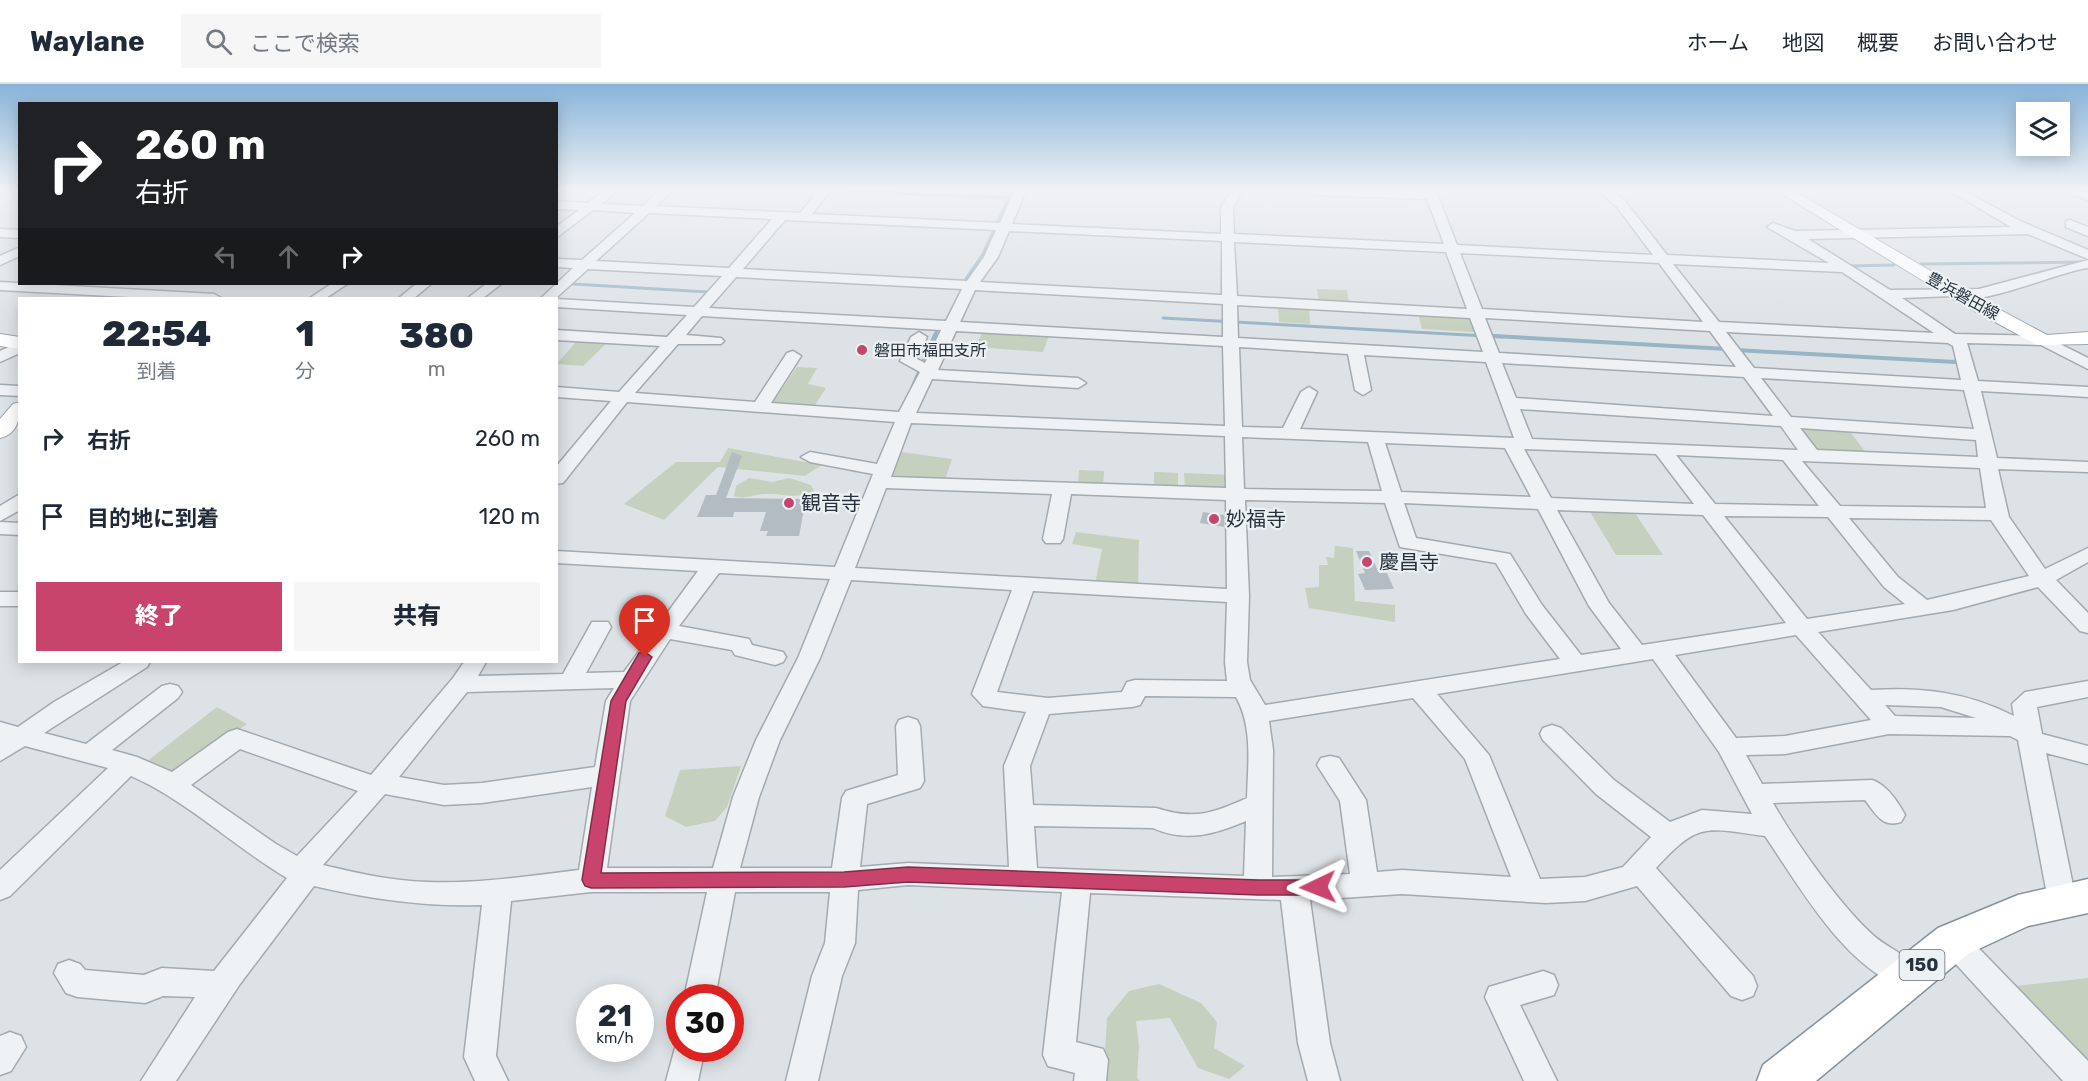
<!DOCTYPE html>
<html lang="ja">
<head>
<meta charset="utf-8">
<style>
	body { margin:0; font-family:Rubik,"Noto Sans JP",sans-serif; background:#f6f6f7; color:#1f2937; height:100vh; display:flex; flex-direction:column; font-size:22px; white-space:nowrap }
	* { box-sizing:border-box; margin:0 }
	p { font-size:20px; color:#747a83 }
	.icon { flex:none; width:33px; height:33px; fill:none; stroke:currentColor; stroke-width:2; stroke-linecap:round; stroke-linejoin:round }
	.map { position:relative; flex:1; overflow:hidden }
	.drawer { position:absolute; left:18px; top:213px; width:540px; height:366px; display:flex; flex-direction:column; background:#fff; border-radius:0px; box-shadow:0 3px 15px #0003 }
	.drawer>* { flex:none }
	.hud { position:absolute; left:18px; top:18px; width:540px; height:183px; border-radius:0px; box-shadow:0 3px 15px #0003; background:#202124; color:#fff; overflow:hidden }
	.controls { position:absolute; left:2016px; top:18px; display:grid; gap:12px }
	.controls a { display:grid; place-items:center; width:54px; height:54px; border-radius:0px; background:#fff; box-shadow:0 3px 15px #0003; font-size:30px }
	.speed { position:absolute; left:576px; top:900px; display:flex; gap:12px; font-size:30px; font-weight:700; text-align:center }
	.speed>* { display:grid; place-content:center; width:78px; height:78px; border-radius:50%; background:#fff; box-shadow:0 3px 15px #0003; line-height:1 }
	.speed small { font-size:15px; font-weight:400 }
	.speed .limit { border:9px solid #d22; background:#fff; color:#111 }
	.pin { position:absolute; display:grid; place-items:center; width:51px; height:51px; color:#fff; margin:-62px -26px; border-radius:50% 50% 50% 0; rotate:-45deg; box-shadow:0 0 6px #0007 }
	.pin .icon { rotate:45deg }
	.me { position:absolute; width:66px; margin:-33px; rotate:268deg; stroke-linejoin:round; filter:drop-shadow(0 0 4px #0008) }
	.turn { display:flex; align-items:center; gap:21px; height:126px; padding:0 18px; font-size:27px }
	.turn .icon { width:78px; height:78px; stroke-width:2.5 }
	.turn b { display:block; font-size:42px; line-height:51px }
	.lanes { display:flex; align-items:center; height:57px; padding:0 18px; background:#0003; justify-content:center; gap:30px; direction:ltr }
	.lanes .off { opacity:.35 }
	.eta { display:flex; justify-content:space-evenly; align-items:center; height:102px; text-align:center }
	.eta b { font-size:36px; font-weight:800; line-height:42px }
	.button { display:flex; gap:12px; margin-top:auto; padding:12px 18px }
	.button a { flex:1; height:69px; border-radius:0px; background:#c9446d; color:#fff; font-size:24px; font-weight:800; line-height:69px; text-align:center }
	.button a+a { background:#f6f6f7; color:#1f2937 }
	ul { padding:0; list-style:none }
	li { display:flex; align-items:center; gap:18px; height:78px; padding:0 18px }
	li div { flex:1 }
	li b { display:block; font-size:22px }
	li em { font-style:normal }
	header { display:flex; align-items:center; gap:36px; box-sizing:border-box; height:84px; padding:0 30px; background:#fff; border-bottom:2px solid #e0e1e3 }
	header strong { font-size:28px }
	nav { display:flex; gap:33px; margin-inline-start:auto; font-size:21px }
	.search { width:420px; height:54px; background:#f6f6f7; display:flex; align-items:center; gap:15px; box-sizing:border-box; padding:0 21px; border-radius:0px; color:#747a83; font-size:22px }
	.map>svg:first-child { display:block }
	.green { fill:#c5d0be }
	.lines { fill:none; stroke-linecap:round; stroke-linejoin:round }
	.stream-far1 { stroke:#98b5c6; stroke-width:3 }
	.stream { stroke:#98b5c6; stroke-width:4 }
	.building { fill:#b4bcc3 }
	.minor-casing { stroke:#a3aab0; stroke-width:3 }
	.major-casing { stroke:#9ca8b2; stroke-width:2 }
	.highway-casing { stroke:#85929c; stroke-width:3 }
	.minor { fill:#eff2f5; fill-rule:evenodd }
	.major { fill:#fff; fill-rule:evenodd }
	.highway { fill:#fff; fill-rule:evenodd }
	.route { fill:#c9446d; stroke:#832c47; stroke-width:1.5 }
	.poi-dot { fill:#c9446d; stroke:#ecf1f4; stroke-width:2 }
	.labels { text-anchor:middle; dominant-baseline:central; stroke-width:4.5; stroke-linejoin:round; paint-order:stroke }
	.far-street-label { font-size:16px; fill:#27323c; stroke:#ecf1f4 }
	.far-poi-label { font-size:16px; fill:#27323c; stroke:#ecf1f4; text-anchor:start }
	.shield { fill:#ecf1f4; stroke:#626b73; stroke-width:1.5 }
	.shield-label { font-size:18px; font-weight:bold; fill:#27323c }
	.poi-label { font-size:20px; fill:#27323c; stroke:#ecf1f4; text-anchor:start }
</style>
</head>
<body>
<header>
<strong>Waylane</strong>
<div class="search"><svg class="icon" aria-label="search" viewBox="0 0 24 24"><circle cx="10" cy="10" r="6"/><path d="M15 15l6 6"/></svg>ここで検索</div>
<nav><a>ホーム</a><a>地図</a><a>概要</a><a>お問い合わせ</a></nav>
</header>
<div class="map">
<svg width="2088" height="997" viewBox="0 0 2088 997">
	<rect width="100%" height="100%" fill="#dde2e6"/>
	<!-- green -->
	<path class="green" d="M698,107H742L733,115L691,113Z
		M1317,205L1347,206L1349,221L1319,219Z
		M1278,223L1309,224L1310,240L1279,238Z
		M1418,230L1469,232L1474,248L1422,245Z
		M984,244L1050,248L1043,268L976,263Z
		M580,253L611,255L583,282L557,280Z
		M797,283L817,284L808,300L826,304L815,321L773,318Z
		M1789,341L1848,345L1867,370L1808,366Z
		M728,364L822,381L805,392L718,383L664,436L624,420L676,378H720Z
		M901,368L952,375L945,396L891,395Z
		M1079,386L1104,387L1103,403L1078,402Z
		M1154,388L1178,389V404L1154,403Z
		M1184,389L1231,391L1232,408L1185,405Z
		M749,394L772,398L789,394L811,401L814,407C796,416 784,409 767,410C754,410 746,416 734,412L736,402Z
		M1587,423H1631L1663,471H1616Z
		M1076,448L1139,456L1138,503L1095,500L1102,465L1072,460Z
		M1335,462L1353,464L1355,517L1395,521V538L1309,524L1305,504L1319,503V481H1328L1326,473L1334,474Z
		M217,623L247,640L176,690L146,678Z
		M741,682L727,723L715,737L686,743L665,732L680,686Z
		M2088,894V997L1998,904Z
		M1159,900L1201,919L1217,938L1214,964L1245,982L1229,995L1198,984L1170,934L1136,937L1139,962L1137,994L1140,997H1103L1107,934L1129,907Z"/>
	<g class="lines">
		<!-- stream-far1 -->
		<path class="stream-far1" d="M849,107L1009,114
			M556,110L564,107
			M1921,180L2088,178
			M1848,182L1894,181
			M966,195L983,170L1012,107
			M556,199L708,208
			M1163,234L1503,253
			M934,253L938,244"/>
		<!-- stream -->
		<path class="stream" d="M1476,251L1727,265
			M1735,266L1955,278L1958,274
			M913,302L935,251"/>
	</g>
	<!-- building -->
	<path class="building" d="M732,368L742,372L726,414L806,415L799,452H766L768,447H760L766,428H734L733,433H697L706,411H716Z
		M1203,428L1224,431V443L1200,439Z
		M1356,467H1369L1379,489H1387L1394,505L1365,506L1358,490L1365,489Z"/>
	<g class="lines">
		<defs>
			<path id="minor" d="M603,107H616L602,120L643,122L659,107H672L656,122L800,129L818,107H830L812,130L1000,139L1014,107H1026L1012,140L1221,150V123L1232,107H1244L1233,123L1234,150L1444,160L1427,115L1316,111L1310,107H1436L1457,161L1653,171L1617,123L1599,107H1612L1625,117L1667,171L1829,179L1767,143L1773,139L1795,147L2011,143L1950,107H1964L2020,137L2088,166V175L2028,150L1808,155L1890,206L1979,205L2088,176V184C2059,187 1975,226 1953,212L1902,214L1955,250L2044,252L2088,274V285L2041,261L1967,259L1978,297L2088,303V313L1981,307L1997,374L2088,378V388L1998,385L2009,433L2045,485L2088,464V478L2056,496L2088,529V549L2080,547L2038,503L1953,526L1818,548L1871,606C1923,603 1967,608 2014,632L2012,620L2025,608L2088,597V613L2037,623L2042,650L2088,662V680L2046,669L2076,816L2072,824L2062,828L2052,824L2048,816L2018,656L2010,652L1889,650L1785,670L1746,671L1762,700L1872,696C1887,701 1898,718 1905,731L1901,738C1882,744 1876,730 1865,716L1773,719C1795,758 1841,823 1874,852C1890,866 1914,873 1923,893L1919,903L1908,906C1844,883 1802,806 1765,752C1705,744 1699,737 1656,784L1753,892L1757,902L1753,912L1742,916L1731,912L1637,802L1585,817L1546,819L1402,810L1310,816L1330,959L1340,997H1308L1298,959L1281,816L1090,809L1076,958L1103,965L1108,976L1106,997H1074L1075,989L1048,982L1043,971L1062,808L908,801L858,806L855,859L842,892L818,997H786L812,892L825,859L830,808H735L715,914H684L707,808H591L511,817L496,972L508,997H475L464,973L482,821C424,823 371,815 314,802L240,900L176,997H141L195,913L163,912L145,919L77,913L66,909L54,889L58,880L69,876L80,880L85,886L144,891L162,884L214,887L287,794C234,763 188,717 131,692L10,812L0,816V786L108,684L25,662L0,677V638L18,643L54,618L123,578H150L147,583L44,649L86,660L162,602L170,600L178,602L182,608L178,614L112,666L137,673L172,688L228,648L237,645L371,691L453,594L464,578H486L478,592L563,590L592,538H608L611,543L586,589L624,588L698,487L556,479V467L835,483L873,390L810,378L801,373L810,368L877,380L895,338L627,318L563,399L556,400V383L611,317L556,313V303L619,308L660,262L556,256V246L667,253L687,231L556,223V215L694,223L722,192L588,185L556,214H541L573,184L556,183V175L582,176L635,129L593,126L556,154V143L579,126L556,125V117L588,119ZM649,129L772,135L729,184L596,177ZM785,136L996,146L984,173L967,197L743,185ZM1009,147L1222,157V211L980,198L998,173ZM1234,158L1446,168L1467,225L1237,212ZM1460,169L1659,179L1703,238L1482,225ZM1673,180L1842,188L1934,249L1719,238ZM736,193L962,205L946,237L709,224ZM975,206L1223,220V253L960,238ZM1237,221L1470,234L1483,268L1238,254ZM702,232L941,246L925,279L917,275L927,253L919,248L911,253L900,277L920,288L899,328L771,319L801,272L793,267L787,269L755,318L635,309L678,260H721L724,257L721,254L686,251ZM1485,234L1710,247L1736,283L1499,269ZM956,247L1223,262L1225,342L916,329L932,295L1078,304L1086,299L1078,294L938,286ZM1726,248L1948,259L1953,262L1961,296L1754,284ZM1239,263L1348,270L1355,306L1363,311L1371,306L1364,271L1486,278L1514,354L1300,345L1317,308L1309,303L1301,308L1283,344L1242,343ZM1502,279L1744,293L1773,332L1516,314ZM1761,294L1964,306L1974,345L1791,333ZM1520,325L1781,342L1798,366L1532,355ZM911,339L1225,352L1226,404L891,393ZM1800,344L1976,356L1978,373L1817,366ZM1242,353L1368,358L1382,407L1244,405ZM1385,359L1505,364L1531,413L1401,408ZM1524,365L1656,370L1694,420L1551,414ZM1676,371L1783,376L1819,422L1715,420ZM1802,377L1980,384L1986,424L1840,422ZM886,404L1052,410L1043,455L1046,459H1060L1063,455L1071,410L1226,416L1227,505L855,484ZM1245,416L1385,419L1400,463L1496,479L1526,530L1560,575L1265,621L1250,596L1247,578L1249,512ZM1404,419L1538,425L1589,522L1621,565L1581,571L1542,521L1510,470L1416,454ZM1557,426L1703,431L1786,539L1642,561L1609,519ZM1724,432L1828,433L1884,503L1905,520L1807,535ZM1849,434L1991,436L2029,492L1927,516L1898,493ZM719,489L830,495L798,574L756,656L733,713L713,784H607L630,617L670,555L732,566L735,571L775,581L783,578L786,573L783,568L752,561L749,555L679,542ZM851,496L1012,506L972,610L983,622L1026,628L1004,682L1009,783L908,779L860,783L867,720L920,704L924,697L920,642L917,636L908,633L899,636L896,642L898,691L846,707L842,714L832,784H740L759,713L780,656L820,574ZM1033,507L1227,518L1225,578L1227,597L1135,596L1127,598L1122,608L1048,614L997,608ZM1796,551L1871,636L1785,652L1736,654L1675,571ZM1653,575L1719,668L1752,730L1702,726L1670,738L1614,696L1561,644L1552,641L1543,644L1540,650L1543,656L1596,710L1651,753L1623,783L1585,793L1540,795L1489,671L1437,610ZM614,604L606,617L595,683L482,699L444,701L399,693L467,608ZM1145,612L1236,613C1253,643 1248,680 1247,714C1211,730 1194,736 1156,724L1033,721L1030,682L1049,630L1132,623L1140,621ZM1413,614L1465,675L1511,793L1402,786L1377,788L1366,716L1339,674L1330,672L1321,674L1317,681L1340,717L1350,790L1272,793L1273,666L1269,637ZM1885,621L1941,623L1976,634L1895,632ZM240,665L358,707L297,772L276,760L191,701ZM592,703L579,786C528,792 478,800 427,798C392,797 357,789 323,781L385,710L444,721L482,719ZM1246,737L1244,792L1037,784L1034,742L1153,744C1186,759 1215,750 1246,737Z
				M2066,107L2088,108V116L2068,109Z
				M2070,136L2088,143V152L2066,143V137Z
				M0,145L20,146V154L0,153Z
				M20,163V172L0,181V172Z
				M0,198L214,210L221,214H147L0,206Z
				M331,200H347L326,214H310Z
				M416,200H431L414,214H399Z
				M486,200H501L483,214H468Z
				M20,258V269L0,278V267Z
				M0,301L20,302V312L0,311Z
				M20,410V426L0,437V422Z
				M0,438L20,439V451L0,450Z
				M0,508H20V522H0Z
				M1953,844L1963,848L2088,977V997H2063L1943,866L1938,857L1943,848Z
				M1543,887L1554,891L1558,901L1554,911L1520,921L1557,997H1524L1485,913L1489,903Z
				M10,948L21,952L26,963L11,987L0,991V952Z
				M678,953L680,964H705L698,997H666Z"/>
			<path id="major" d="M1777,107H1794L1965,207L2047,251L2088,248V260L2037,261L1953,215Z
				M0,250L20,253V265L0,262Z
				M20,318C20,334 18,350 0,354V335L13,320Z"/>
			<path id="highway" d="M2088,795V829L2028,842L1968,870L1816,997H1757L1763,981L1938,844L2018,811Z"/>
		</defs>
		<!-- minor casing -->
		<use href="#minor" class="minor-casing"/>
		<!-- major casing -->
		<use href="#major" class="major-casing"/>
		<!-- highway casing -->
		<use href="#highway" class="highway-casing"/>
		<!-- minor -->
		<use href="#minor" class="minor"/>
		<!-- major -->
		<use href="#major" class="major"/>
		<!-- highway -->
		<use href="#highway" class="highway"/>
	</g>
	<!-- sky -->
	<linearGradient id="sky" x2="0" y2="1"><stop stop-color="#88b4da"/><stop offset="0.43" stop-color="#f0f2f4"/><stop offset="1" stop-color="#f0f2f4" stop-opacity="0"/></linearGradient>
	<rect width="2088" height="246" fill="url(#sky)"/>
	<!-- route -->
	<path class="route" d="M645,568L652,573L626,617L601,789L844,788L908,783L1258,796H1318L1325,798L1327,803L1325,809L1318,811H1258L908,798L844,803L591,804L585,802L582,796L611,617L639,569Z"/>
	<!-- markers -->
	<g class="poi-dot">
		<circle cx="862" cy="266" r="6"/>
		<circle cx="789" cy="419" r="6"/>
		<circle cx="1214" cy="435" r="6"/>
		<circle cx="1367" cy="478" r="6"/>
	</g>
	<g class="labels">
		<!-- far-street labels -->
		<g class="far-street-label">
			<text transform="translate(1963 212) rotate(29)">豊浜磐田線</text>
		</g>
		<!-- far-poi labels -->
		<g class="far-poi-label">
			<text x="874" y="266">磐田市福田支所</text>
		</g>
		<!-- shield labels -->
		<rect class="shield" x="1899.5" y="866" width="45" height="30" rx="4.5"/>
		<g class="shield-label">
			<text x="1922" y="881">150</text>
		</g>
		<!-- poi labels -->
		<g class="poi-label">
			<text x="801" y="419">観音寺</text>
			<text x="1226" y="435">妙福寺</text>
			<text x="1379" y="478">慶昌寺</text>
		</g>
	</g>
</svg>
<div class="controls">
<a><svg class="icon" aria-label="layers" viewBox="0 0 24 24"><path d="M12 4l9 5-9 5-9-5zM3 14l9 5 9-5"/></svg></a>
</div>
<div class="speed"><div>21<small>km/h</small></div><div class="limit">30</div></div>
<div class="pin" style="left:645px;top:573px;background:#d93025"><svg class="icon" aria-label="arrive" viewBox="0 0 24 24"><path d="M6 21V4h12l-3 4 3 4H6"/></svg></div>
<svg class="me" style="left:1318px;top:803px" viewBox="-20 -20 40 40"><path d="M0-17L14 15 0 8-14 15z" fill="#c9446d" stroke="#fff" stroke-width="4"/></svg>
<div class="hud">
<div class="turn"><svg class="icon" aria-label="right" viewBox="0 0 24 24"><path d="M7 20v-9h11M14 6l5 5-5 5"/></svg><div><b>260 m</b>右折</div></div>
<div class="lanes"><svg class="icon off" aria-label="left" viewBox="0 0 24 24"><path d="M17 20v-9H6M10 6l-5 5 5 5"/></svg><svg class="icon off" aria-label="ahead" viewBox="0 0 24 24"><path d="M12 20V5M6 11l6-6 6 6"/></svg><svg class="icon" aria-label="right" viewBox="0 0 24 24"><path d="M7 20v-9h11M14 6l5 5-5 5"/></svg></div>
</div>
<section class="drawer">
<div class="eta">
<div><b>22:54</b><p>到着</p></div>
<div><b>1</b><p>分</p></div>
<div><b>380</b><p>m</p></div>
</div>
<ul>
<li><svg class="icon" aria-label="right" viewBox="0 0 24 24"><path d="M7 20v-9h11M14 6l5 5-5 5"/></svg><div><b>右折</b></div><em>260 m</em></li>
<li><svg class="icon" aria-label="arrive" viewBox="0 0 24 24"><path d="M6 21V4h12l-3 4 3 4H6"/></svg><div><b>目的地に到着</b></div><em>120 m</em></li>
</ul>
<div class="button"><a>終了</a><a>共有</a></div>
</section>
</div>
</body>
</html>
